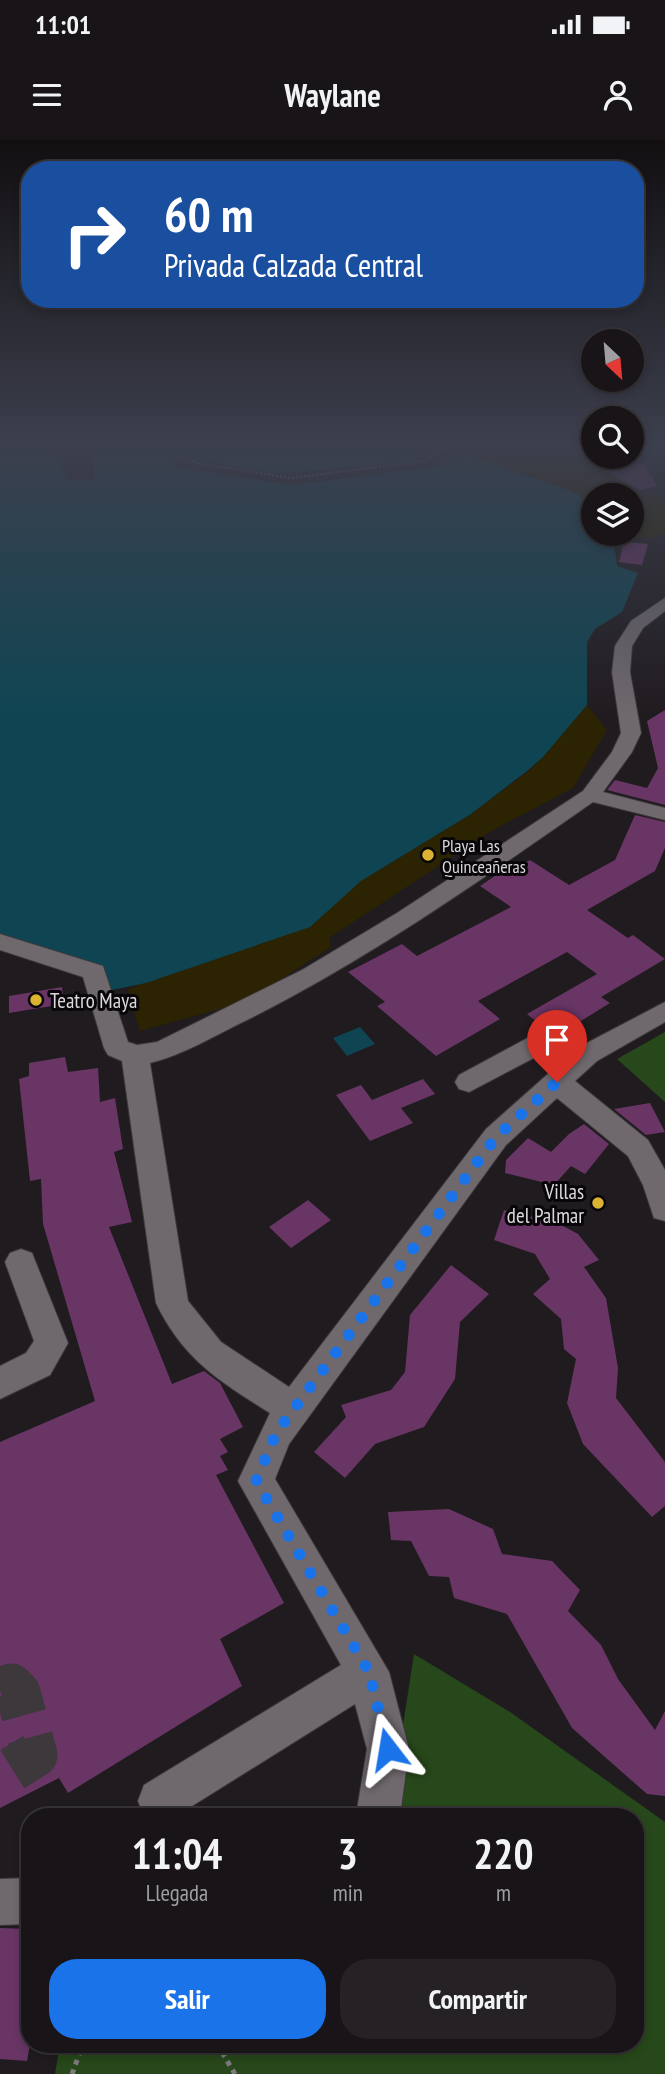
<!DOCTYPE html>
<html lang="es">
<head>
<meta charset="utf-8">
<style>
	body { margin:0; font-family:"PT Sans Narrow",sans-serif; background:#252124; color:#f1f3f6; height:100vh; display:flex; flex-direction:column; font-size:26px; white-space:nowrap }
	* { box-sizing:border-box; margin:0 }
	p { font-size:23px; color:#9f9ea1 }
	.icon { flex:none; width:38px; height:38px; fill:none; stroke:currentColor; stroke-width:2; stroke-linecap:round; stroke-linejoin:round }
	.map { position:relative; flex:1; overflow:hidden }
	.details { position:absolute; left:21px; top:1668px; width:623px; height:245px; display:flex; flex-direction:column; background:#181417; border-radius:28px; box-shadow:0 4px 10px #0003,0 0 0 2px #363336 }
	.details>* { flex:none }
	.guide { position:absolute; left:21px; top:21px; width:623px; height:147px; border-radius:28px; box-shadow:0 4px 10px #0003,0 0 0 2px #363336; background:#1a4fa0; color:#fff; overflow:hidden }
	.needle { width:46px; rotate:154deg }
	.tools { position:absolute; left:581px; top:189px; display:grid; gap:14px }
	.tools a { display:grid; place-items:center; width:63px; height:63px; border-radius:50%; background:#181417; box-shadow:0 4px 10px #0003,0 0 0 2px #363336; font-size:35px }
	.pin { position:absolute; display:grid; place-items:center; width:60px; height:60px; color:#fff; margin:-72px -30px; border-radius:50% 50% 50% 0; rotate:-45deg; box-shadow:0 0 7px #0007 }
	.pin .icon { rotate:45deg }
	.me { position:absolute; width:77px; margin:-38px; rotate:346deg; stroke-linejoin:round; filter:drop-shadow(0 0 5px #0008) }
	.turn { display:flex; align-items:center; gap:24px; height:147px; padding:0 28px; font-size:32px }
	.turn .icon { width:91px; height:91px; stroke-width:2.5 }
	.turn b { display:block; font-size:49px; line-height:60px }
	.eta { display:flex; justify-content:space-evenly; align-items:center; height:119px; text-align:center }
	.eta b { font-size:42px; font-weight:800; line-height:49px }
	.action { display:flex; gap:14px; margin-top:auto; padding:14px 28px }
	.action a { flex:1; height:80px; border-radius:28px; background:#1a73e8; color:#fff; font-size:28px; font-weight:800; line-height:80px; text-align:center }
	.action a+a { background:#252124; color:#f1f3f6 }
	.status { display:flex; justify-content:space-between; align-items:center; height:49px; padding:0 35px; background:#181417; direction:ltr }
	.status svg { height:19px; fill:currentColor }
	header { display:flex; justify-content:space-between; align-items:center; height:91px; padding:0 28px; background:#181417; font-size:32px; font-weight:800 }
	.map>svg:first-child { display:block }
	.green { fill:#27481a }
	.sand { fill:#2b2302 }
	.water { fill:#0f4553 }
	.pier { fill:#201b1f }
	.building { fill:#683565 }
	.lines { fill:none; stroke-linecap:round; stroke-linejoin:round }
	.minor-tunnel { stroke:#3c383b; stroke-width:45; stroke-dasharray:45 23; stroke-linecap:butt }
	.minor-casing { stroke:#3c393c; stroke-width:2 }
	.path-far1 { stroke:#7d797c; stroke-width:2; stroke-dasharray:2 2; stroke-linecap:butt }
	.path { stroke:#7d797c; stroke-width:5; stroke-dasharray:5 5; stroke-linecap:butt }
	.minor { fill:#6f696e; fill-rule:evenodd }
	.route { stroke:#1a73e8; stroke-width:12; stroke-dasharray:0 21.6 }
	.poi-dot { fill:#dcb233; stroke:#080608; stroke-width:2.5 }
	.labels { text-anchor:middle; dominant-baseline:central; stroke-width:6; stroke-linejoin:round; paint-order:stroke }
	.far-poi-label { font-size:18px; fill:#dcd9dc; stroke:#080608; text-anchor:start }
	.poi-label { font-size:21px; fill:#dcd9dc; stroke:#080608; text-anchor:start }
</style>
</head>
<body>
<div class="status"><b>11:01</b><svg viewBox="0 0 49 12"><path d="M0 12V9h3v3zM5 12V6h3v6zM10 12V3h3v9zM15 12V0h3v12zM26 1h20v11H26zM47 4h2v5h-2z"/></svg></div>
<header><svg class="icon" aria-label="menu" viewBox="0 0 24 24"><path d="M4 6h16M4 12h16M4 18h16"/></svg>Waylane<svg class="icon" aria-label="person" viewBox="0 0 24 24"><circle cx="12" cy="8" r="4"/><path d="M4 21q1-7 8-7t8 7"/></svg></header>
<div class="map">
<svg width="665" height="1934" viewBox="0 0 665 1934">
	<rect width="100%" height="100%" fill="#201b1f"/>
	<!-- green -->
	<path class="green" d="M665,892V962L617,919Z
		M414,1514L510,1572L665,1682V1934H55L60,1904H635V1676H389Z"/>
	<!-- sand -->
	<path class="sand" d="M470,306H557L593,314V317C622,317 624,316 638,341L619,334L610,342L627,347L625,351L660,357L665,370V392L647,399L625,394H632V355H593V368L576,353L466,314Z
		M587,565L607,590L573,648L493,690L329,798L331,807L245,862L140,891L128,849L310,786L361,741L471,674L527,632L543,617Z"/>
	<!-- water -->
	<path class="water" d="M0,306H45L57,318L69,340L94,339L95,323L88,306H434L414,321L291,335L273,334L184,317L169,326L290,345L436,327L466,314L576,353L593,368V394H623L614,404L617,426L638,433L622,472L595,489L587,502V565L543,617L527,631L471,674L361,741L310,787L146,843L112,850L0,797Z
		M360,887L375,904L347,916L333,898Z"/>
	<!-- pier -->
	<path class="pier" d="M191,319L274,334L420,321L273,338L186,321Z"/>
	<!-- building -->
	<path class="building" d="M644,324L657,346L640,350L600,328Z
		M624,402L648,404L642,425L619,422Z
		M665,570V665L607,650L615,640L647,648L658,628L647,581Z
		M635,675L665,682V708L655,731L587,770L628,798L633,795L665,819L601,857L610,863L560,894L547,890L527,874L597,834L567,812L478,861L500,879L436,916L377,866L385,862L348,832L402,804L417,816L511,767L480,746L514,723L519,726L530,720L569,745L615,720Z
		M62,847L64,864L9,873V856Z
		M65,917L68,932L98,928L100,962L115,958L123,1009L114,1012L132,1082L109,1087L172,1244L204,1231L220,1243L243,1287L220,1299L228,1312L220,1316L228,1330L216,1335L284,1463L220,1499L242,1546L68,1653L59,1638L0,1668V1302L95,1261L43,1084L41,1039L30,1041L19,939L29,936V923Z
		M423,939L435,954L401,968L413,983L370,1001L336,955L361,945L372,960Z
		M650,963L665,992L646,995L614,969Z
		M584,984L609,1004L585,1034L571,1026L554,1045L505,1033L506,1020L528,998L551,1012L569,994Z
		M308,1060L331,1080L291,1108L269,1087Z
		M504,1070L538,1078L541,1074L578,1094L599,1120L584,1127L606,1158L618,1228L616,1258L665,1322V1366L652,1377L583,1304L567,1263L576,1219L564,1209L561,1179L533,1154L550,1139L535,1114L494,1100Z
		M451,1125L489,1154L460,1182L455,1239L424,1287L375,1304L345,1338L314,1312L346,1277L341,1265L391,1250L405,1232L410,1175Z
		M449,1369L493,1389L502,1414L552,1421L580,1450L568,1471L601,1505L618,1539L655,1590L665,1571V1656L647,1654L572,1588L507,1474L454,1458L449,1437L429,1436L411,1401L391,1400L388,1372Z
		M0,1788L30,1789V1904L27,1921L0,1919Z"/>
	<g class="lines">
		<!-- minor-tunnel -->
		<path class="minor-tunnel" d="M0,1551L11,1546L18,1553L35,1615L0,1637"/>
		<defs>
			<path id="minor" d="M665,458V471L643,488L632,506L630,532L641,593L632,612L603,652L665,668V680L593,662C481,740 369,819 247,880C215,895 184,915 150,923L188,1161L221,1202L289,1247L486,989L567,917L547,911L469,952L459,949L455,942L459,935L535,894L544,892L585,904L665,862V882L597,921L575,941L648,1000L665,1030V1081L654,1078L643,1045L628,1016L557,958L506,1005L289,1304L275,1339L389,1532L409,1609L400,1676H356L367,1609L355,1564L176,1676H144L138,1661L144,1645L341,1525L238,1341L270,1273C219,1241 183,1219 156,1163L122,921L108,915L104,908L83,837L0,810V794L103,826L128,902L137,905L157,902L302,830L397,773L583,651L612,612L621,593L612,532L615,506L631,481Z
				M21,1109L32,1113L68,1203L50,1235L0,1259V1226L26,1213L34,1201L5,1122L10,1113Z
				M30,1738V1784L0,1785V1739Z"/>
		</defs>
		<!-- minor casing -->
		<use href="#minor" class="minor-casing"/>
		<!-- path-far1 -->
		<path class="path-far1" d="M192,321L198,322L193,323Z
			M197,323L290,338L426,321L447,306"/>
		<!-- path -->
		<path class="path" d="M217,1904L235,1934
			M72,1934L83,1904"/>
		<!-- minor -->
		<use href="#minor" class="minor"/>
	</g>
	<!-- sky -->
	<linearGradient id="sky" x2="0" y2="1"><stop stop-color="#120f11"/><stop offset="0.53" stop-color="#3c3f4d"/><stop offset="1" stop-color="#3c3f4d" stop-opacity="0"/></linearGradient>
	<rect width="665" height="576" fill="url(#sky)"/>
	<g class="lines">
		<!-- route -->
		<path class="route" d="M388,1609L369,1532L256,1341L276,1293L496,997L557,942"/>
	</g>
	<!-- markers -->
	<g class="poi-dot">
		<circle cx="428" cy="715" r="7"/>
		<circle cx="36" cy="860" r="7"/>
		<circle cx="598" cy="1063" r="7"/>
	</g>
	<g class="labels">
		<!-- far-poi labels -->
		<g class="far-poi-label">
			<text x="442" y="705">Playa Las<tspan x="442" dy="21">Quinceañeras</tspan></text>
		</g>
		<!-- poi labels -->
		<g class="poi-label">
			<text x="50" y="860">Teatro Maya</text>
			<text x="584" y="1051" text-anchor="end">Villas<tspan x="584" dy="24">del Palmar</tspan></text>
		</g>
	</g>
</svg>
<div class="tools">
<a><svg class="needle" viewBox="-14 -14 28 28"><path d="M0-13l5 13h-10z" fill="#e53935"/><path d="M0 13l5-13h-10z" fill="#9f9ea1"/></svg></a>
<a><svg class="icon" aria-label="search" viewBox="0 0 24 24"><circle cx="10" cy="10" r="6"/><path d="M15 15l6 6"/></svg></a>
<a><svg class="icon" aria-label="layers" viewBox="0 0 24 24"><path d="M12 4l9 5-9 5-9-5zM3 14l9 5 9-5"/></svg></a>
</div>
<div class="pin" style="left:557px;top:942px;background:#d93025"><svg class="icon" aria-label="arrive" viewBox="0 0 24 24"><path d="M6 21V4h12l-3 4 3 4H6"/></svg></div>
<svg class="me" style="left:388px;top:1609px" viewBox="-20 -20 40 40"><path d="M0-17L14 15 0 8-14 15z" fill="#1a73e8" stroke="#fff" stroke-width="4"/></svg>
<div class="guide">
<div class="turn"><svg class="icon" aria-label="right" viewBox="0 0 24 24"><path d="M7 20v-9h11M14 6l5 5-5 5"/></svg><div><b>60 m</b>Privada Calzada Central</div></div>
</div>
<section class="details">
<div class="eta">
<div><b>11:04</b><p>Llegada</p></div>
<div><b>3</b><p>min</p></div>
<div><b>220</b><p>m</p></div>
</div>
<div class="action"><a>Salir</a><a>Compartir</a></div>
</section>
</div>
</body>
</html>
